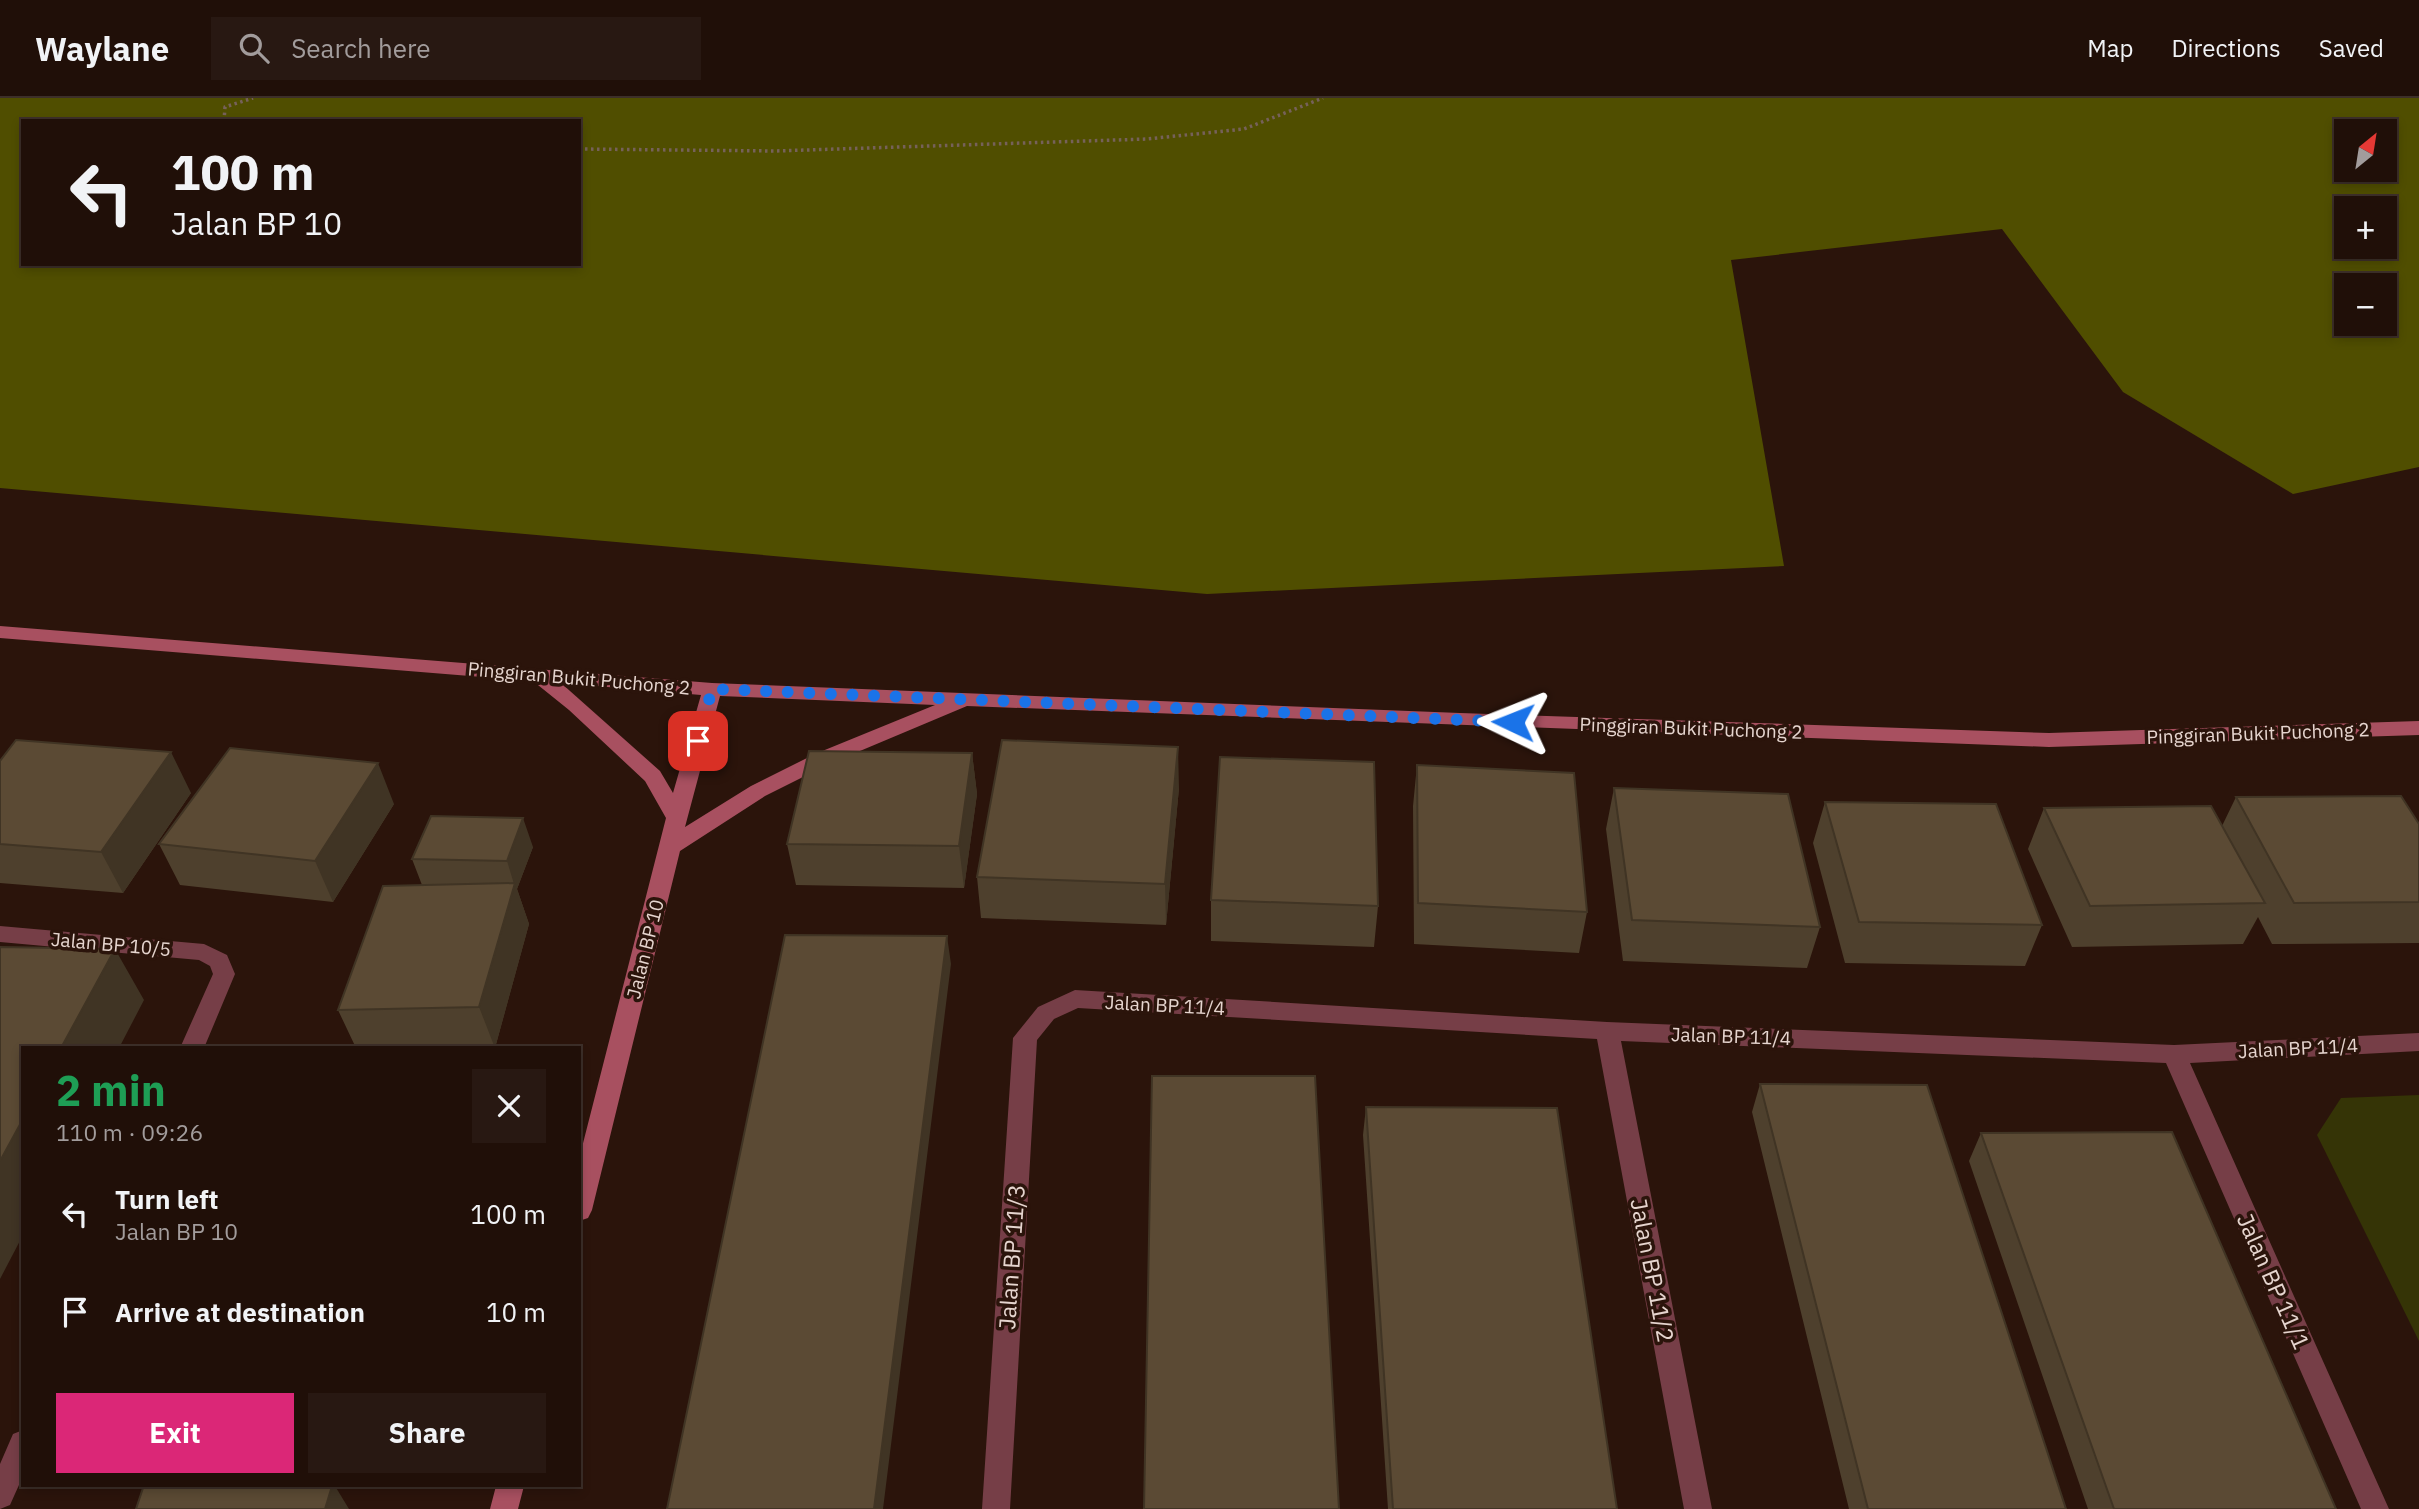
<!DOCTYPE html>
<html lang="en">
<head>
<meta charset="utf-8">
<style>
	body { margin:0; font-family:"IBM Plex Sans",sans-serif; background:#281812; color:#f1f3f6; height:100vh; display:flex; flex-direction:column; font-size:26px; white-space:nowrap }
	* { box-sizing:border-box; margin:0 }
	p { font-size:23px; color:#a29c9c }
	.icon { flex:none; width:38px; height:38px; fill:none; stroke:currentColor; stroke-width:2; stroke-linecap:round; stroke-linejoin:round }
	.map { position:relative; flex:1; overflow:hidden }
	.side { position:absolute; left:21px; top:948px; width:560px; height:441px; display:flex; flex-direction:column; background:#200f08; border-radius:0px; box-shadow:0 4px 10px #0003,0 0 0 2px #3d2f29 }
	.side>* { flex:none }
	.top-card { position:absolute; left:21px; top:21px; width:560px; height:147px; border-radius:0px; box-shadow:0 4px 10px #0003,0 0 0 2px #3d2f29; background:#200f08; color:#f1f3f6; overflow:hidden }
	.needle { width:46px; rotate:30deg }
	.fabs { position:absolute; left:2334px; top:21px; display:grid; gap:14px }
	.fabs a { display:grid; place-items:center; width:63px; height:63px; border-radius:0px; background:#200f08; box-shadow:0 4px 10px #0003,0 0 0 2px #3d2f29; font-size:35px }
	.pin { position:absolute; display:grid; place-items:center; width:60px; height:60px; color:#fff; margin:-30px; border-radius:14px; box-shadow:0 4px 10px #0006 }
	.me { position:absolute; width:77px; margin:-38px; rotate:272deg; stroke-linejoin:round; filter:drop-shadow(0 0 5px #0008) }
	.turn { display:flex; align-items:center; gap:24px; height:147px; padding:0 35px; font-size:32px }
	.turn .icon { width:91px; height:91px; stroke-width:2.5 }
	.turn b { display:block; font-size:49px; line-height:60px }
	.round { display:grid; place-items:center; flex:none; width:74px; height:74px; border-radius:0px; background:#281812 }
	.overview { display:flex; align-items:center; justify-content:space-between; height:119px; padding:0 35px }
	h1 { font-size:42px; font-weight:800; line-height:52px; color:#1e9e55 }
	.cta { display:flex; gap:14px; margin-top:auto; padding:14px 35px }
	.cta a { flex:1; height:80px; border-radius:0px; background:#db2777; color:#fff; font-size:28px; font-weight:800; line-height:80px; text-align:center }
	.cta a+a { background:#281812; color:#f1f3f6 }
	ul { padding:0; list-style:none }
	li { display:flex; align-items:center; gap:21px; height:98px; padding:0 35px }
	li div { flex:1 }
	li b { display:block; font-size:26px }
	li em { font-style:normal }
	header { display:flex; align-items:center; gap:42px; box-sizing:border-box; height:98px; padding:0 35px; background:#200f08; border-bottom:2px solid #3d2f29 }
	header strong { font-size:33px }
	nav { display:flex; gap:38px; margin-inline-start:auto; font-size:24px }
	.search { width:490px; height:63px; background:#281812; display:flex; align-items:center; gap:18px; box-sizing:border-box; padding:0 24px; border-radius:0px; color:#a29c9c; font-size:26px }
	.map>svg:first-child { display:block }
	.green { fill:#353406 }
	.forest { fill:#504e00; fill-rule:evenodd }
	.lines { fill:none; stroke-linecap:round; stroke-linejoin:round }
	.path { stroke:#76615a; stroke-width:3.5; stroke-dasharray:2.5 3.5; stroke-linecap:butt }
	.street { fill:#763e47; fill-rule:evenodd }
	.secondary { fill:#a85060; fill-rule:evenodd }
	.wall { fill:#4e402d }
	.shaded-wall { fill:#403424 }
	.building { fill:#5b4a34; stroke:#403424; stroke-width:2 }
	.route { stroke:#1a73e8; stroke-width:12; stroke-dasharray:0 21.6 }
	.labels { text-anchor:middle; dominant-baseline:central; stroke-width:7; stroke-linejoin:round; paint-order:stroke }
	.street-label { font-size:19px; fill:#e6d5cf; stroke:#2b140b }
	.near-street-label { font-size:23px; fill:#e6d5cf; stroke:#2b140b }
</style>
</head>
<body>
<header>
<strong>Waylane</strong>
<div class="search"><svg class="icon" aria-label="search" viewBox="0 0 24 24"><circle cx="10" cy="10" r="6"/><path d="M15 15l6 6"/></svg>Search here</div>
<nav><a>Map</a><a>Directions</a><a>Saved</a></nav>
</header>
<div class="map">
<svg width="2419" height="1411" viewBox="0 0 2419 1411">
	<rect width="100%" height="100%" fill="#2b140b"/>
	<!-- green -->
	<path class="green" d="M2419,997V1243L2317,1037L2341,1000Z"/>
	<!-- forest -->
	<path class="forest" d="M0,0H2419V369L2293,396L2123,294L2002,131L1731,162L1784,468L1207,496L0,390ZM23,23H579V166H23ZM2347,33H2385V72H2347ZM2347,110H2385V149H2347ZM2347,187H2385V226H2347Z"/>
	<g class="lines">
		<!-- path -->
		<path class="path" d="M224,23L225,9L253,0
			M579,51L775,53L1147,41L1244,31L1323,0"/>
		<!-- street -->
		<path class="street" d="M0,828L204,846L227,857L235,876L204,950H180L213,876L210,868L199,862L0,844Z
			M1075,892L1607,924L2174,947L2419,935V953L2190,965L2389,1411H2361L2166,965L1621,943L1712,1411H1684L1597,941L1078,910L1054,921L1037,942L1010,1411H982L1013,940L1038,909Z
			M23,1332V1378L10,1407L0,1411V1366L13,1336Z"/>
		<!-- secondary -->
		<path class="secondary" d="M0,528L712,585L1460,615L2049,635L2419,623V637L2049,649L967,608L829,666L765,698L680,753L592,1112L588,1120L579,1123V1061L666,720L645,683L569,612L533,583L0,540ZM561,585L701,597L673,695L660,673ZM720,598L935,607L815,656L751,688L685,729Z
			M496,1388H524L518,1411H490Z"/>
	</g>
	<!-- wall -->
	<path class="wall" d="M972,655L977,696L964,790L796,787L787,746Z
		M0,663L191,695L123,795L0,785Z
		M1417,667L1587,814L1579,855L1414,846L1413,708Z
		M1179,690L1166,827L981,820L977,779Z
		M1614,690L1820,829L1807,870L1623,863L1606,731Z
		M2236,699L2419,727V845L2272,846L2258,819L2243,846L2072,849L2028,751L2044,710L2222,728Z
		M1825,704L2042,827L2025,868L1845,865L1813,745Z
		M394,706L333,804L180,787L159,746Z
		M533,749L517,791L529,826L495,950H356L338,912L422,787L412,761Z
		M1211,802L1378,808L1374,849L1211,843Z
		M1760,986L2066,1411H1849L1752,1014Z
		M1366,1009L1617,1411H1388L1363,1037Z
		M1981,1035L2336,1411H2088L1969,1063Z"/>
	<!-- shaded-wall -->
	<path class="shaded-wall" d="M1178,649L1179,690L1166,827L1165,786Z
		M171,654L191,695L123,795L101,754Z
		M972,655L977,696L964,790L959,748Z
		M378,665L394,706L333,804L315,763Z
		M523,720L533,749L517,791L529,826L495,950L479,909L514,786L507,763Z
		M947,838L951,866L883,1411H874Z
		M115,851L144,902L119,950H61Z
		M23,1021V1137L0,1181V1063Z
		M332,1388H335L349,1411H325Z"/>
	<!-- building -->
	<path class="building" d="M16,642L171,654L101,754L0,746V663Z
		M1002,642L1178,649L1165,786L977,779Z
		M230,650L378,665L315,763L159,746Z
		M809,653L972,655L959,748L787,746Z
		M1220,659L1374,664L1378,808L1211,802Z
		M1417,667L1574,675L1587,814L1418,805Z
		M1614,690L1788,696L1820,829L1632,822Z
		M2401,698L2419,726V804L2294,805L2236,699Z
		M1825,704L1996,706L2042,827L1859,824Z
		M2211,708L2265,805L2090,808L2044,710Z
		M431,718L523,720L507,763L412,761Z
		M515,785L479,909L338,912L383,788Z
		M785,837L947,838L874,1411H667Z
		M0,849L115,851L61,950H23V1021L0,1063Z
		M468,949V950H432Z
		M1152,978H1315L1339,1411H1144Z
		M1760,986L1927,987L2066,1411H1868Z
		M1366,1009L1557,1010L1617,1411H1393Z
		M2172,1034L2336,1411H2114L1981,1035Z
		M229,1388H332L325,1411H136L143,1390Z"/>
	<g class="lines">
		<!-- route -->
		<path class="route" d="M698,643L712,591L1513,624"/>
	</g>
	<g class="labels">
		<!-- street labels -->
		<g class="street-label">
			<text transform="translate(579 580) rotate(5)">Pinggiran Bukit Puchong 2</text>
			<text transform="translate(1691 630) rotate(2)">Pinggiran Bukit Puchong 2</text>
			<text transform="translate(2258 635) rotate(-2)">Pinggiran Bukit Puchong 2</text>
			<text transform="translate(111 846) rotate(5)">Jalan BP 10/5</text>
			<text transform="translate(645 851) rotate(-76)">Jalan BP 10</text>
			<text transform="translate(1165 907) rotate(3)">Jalan BP 11/4</text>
			<text transform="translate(1731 938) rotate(2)">Jalan BP 11/4</text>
			<text transform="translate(2298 950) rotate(-3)">Jalan BP 11/4</text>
		</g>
		<!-- near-street labels -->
		<g class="near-street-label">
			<text transform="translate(1011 1159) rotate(-86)">Jalan BP 11/3</text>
			<text transform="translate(1653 1172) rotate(79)">Jalan BP 11/2</text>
			<text transform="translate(2274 1183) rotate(66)">Jalan BP 11/1</text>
		</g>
	</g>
</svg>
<div class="fabs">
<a><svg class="needle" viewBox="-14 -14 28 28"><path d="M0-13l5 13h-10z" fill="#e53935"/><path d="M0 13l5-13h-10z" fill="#a29c9c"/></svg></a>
<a>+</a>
<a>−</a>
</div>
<div class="pin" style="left:698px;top:643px;background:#d93025"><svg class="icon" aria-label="arrive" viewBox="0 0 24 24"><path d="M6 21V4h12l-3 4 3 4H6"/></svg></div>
<svg class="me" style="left:1513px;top:624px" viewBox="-20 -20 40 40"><path d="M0-17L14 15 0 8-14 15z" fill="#1a73e8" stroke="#fff" stroke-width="4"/></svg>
<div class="top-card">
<div class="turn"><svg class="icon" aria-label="left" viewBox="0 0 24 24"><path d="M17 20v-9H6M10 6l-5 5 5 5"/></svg><div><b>100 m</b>Jalan BP 10</div></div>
</div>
<section class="side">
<div class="overview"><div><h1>2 min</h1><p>110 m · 09:26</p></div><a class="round"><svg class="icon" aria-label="close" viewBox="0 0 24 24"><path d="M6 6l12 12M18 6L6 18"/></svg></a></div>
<ul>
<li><svg class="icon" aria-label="left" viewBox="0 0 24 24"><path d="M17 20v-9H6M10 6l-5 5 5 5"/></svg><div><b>Turn left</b><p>Jalan BP 10</p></div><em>100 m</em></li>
<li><svg class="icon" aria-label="arrive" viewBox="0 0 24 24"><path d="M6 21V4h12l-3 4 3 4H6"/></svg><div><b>Arrive at destination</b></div><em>10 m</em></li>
</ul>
<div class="cta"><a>Exit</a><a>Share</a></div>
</section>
</div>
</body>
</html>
